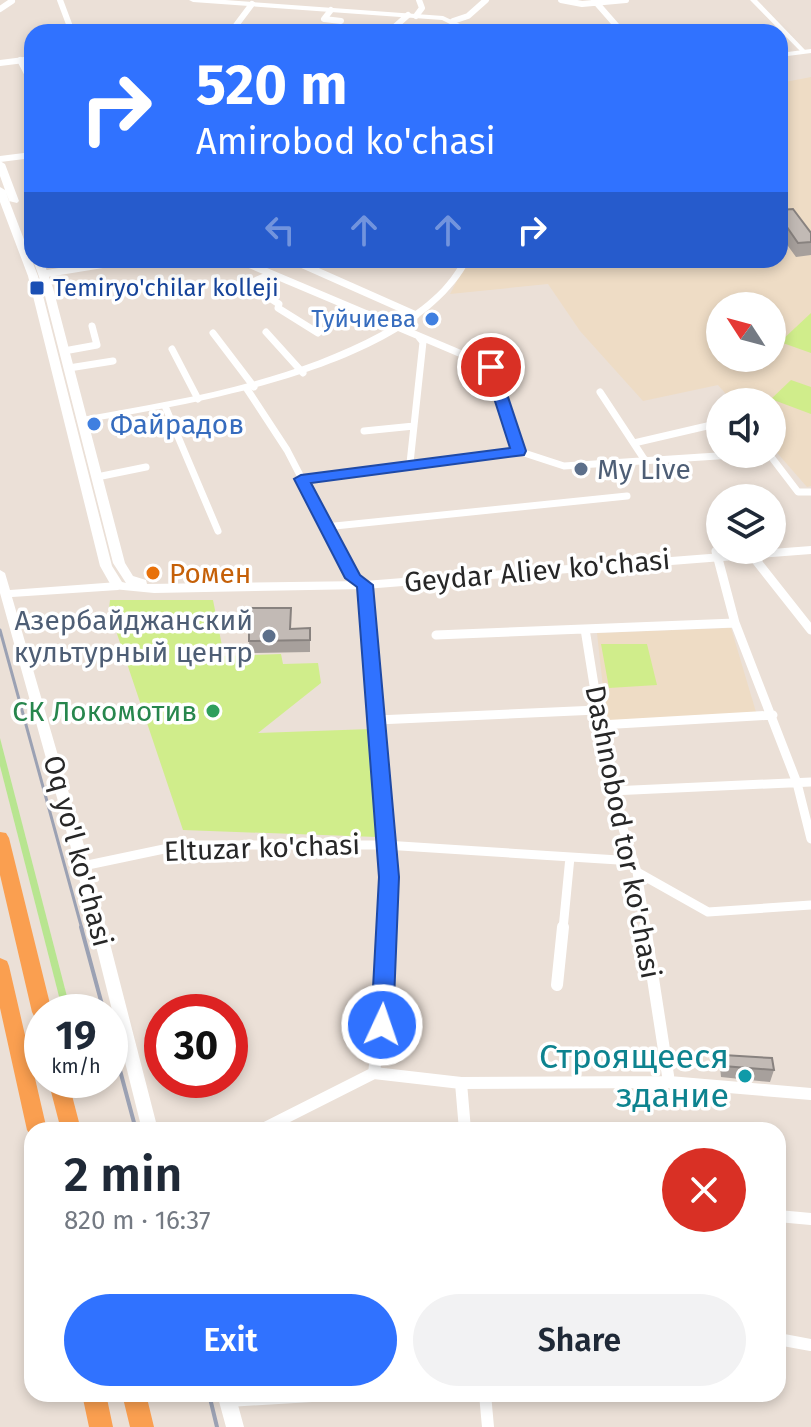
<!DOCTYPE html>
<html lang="en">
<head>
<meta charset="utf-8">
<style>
	body { margin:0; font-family:"Fira Sans",sans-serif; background:#f2f2f3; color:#1f2937; height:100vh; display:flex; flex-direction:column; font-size:30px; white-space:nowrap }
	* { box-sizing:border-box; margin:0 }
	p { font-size:26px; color:#747a83 }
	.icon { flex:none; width:44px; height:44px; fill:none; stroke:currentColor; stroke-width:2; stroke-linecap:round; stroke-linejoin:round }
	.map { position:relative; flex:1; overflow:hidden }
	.details { position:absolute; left:24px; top:1122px; width:762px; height:280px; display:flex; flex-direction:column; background:#fff; border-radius:24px; box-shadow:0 4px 12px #0003 }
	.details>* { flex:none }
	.hud { position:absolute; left:24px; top:24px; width:764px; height:244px; border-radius:24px; box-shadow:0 4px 12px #0003; background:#3072ff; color:#fff; overflow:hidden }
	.needle { width:52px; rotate:306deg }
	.fabs { position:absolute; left:706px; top:292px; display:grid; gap:16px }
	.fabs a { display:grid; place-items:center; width:80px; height:80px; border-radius:50%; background:#fff; box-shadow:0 4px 12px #0003; font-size:40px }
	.speed { position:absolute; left:24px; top:994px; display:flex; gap:16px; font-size:40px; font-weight:700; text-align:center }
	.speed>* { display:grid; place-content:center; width:104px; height:104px; border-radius:50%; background:#fff; box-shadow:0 4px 12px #0003; line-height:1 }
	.speed small { font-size:20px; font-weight:400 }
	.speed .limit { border:12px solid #d22; background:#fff; color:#111 }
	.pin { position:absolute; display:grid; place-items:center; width:68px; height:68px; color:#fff; margin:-34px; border:4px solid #fff; border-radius:50%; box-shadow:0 2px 8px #0007 }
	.me { position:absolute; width:88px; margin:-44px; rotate:3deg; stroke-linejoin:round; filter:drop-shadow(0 0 6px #0008) }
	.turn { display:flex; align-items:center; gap:28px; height:168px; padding:0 40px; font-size:36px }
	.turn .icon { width:104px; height:104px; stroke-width:2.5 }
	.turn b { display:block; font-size:56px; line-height:68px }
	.lanes { display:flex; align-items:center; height:76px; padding:0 40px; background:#0003; justify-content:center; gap:40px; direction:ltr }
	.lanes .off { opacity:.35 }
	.round { display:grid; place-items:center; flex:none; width:84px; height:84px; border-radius:42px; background:#f2f2f3 }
	.overview { display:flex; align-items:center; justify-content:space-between; height:136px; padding:0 40px }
	h1 { font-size:48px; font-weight:600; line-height:60px }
	.primary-button { display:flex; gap:16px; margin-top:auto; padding:16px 40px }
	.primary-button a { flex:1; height:92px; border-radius:48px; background:#3072ff; color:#fff; font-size:32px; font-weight:600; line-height:92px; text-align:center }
	.primary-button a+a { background:#f2f2f3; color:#1f2937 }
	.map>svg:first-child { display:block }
	.education { fill:#eedcc5; fill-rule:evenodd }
	.green { fill:#b8e590 }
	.pitch { fill:#d0ed8b }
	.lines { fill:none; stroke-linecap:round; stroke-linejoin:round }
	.minor-far3 { stroke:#fff; stroke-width:6 }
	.minor-far2 { stroke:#fff; stroke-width:7 }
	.minor-far1 { stroke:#fff; stroke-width:9 }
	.minor { stroke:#fff; stroke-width:12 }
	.tertiary { fill:#fff; fill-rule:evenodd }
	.secondary { fill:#fff; fill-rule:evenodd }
	.trunk { fill:#fa9f50; fill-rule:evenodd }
	.rail-far1 { stroke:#9ba1b3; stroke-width:3 }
	.rail { stroke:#9ba1b3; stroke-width:4 }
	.wall { fill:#a7a09c }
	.building { fill:#c2bab5; stroke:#88827f; stroke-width:2 }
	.route { fill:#3072ff; stroke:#1f4aa6; stroke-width:2 }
	.transit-dot { fill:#1a4fb4; stroke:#fff; stroke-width:3 }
	.shop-dot { fill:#3f7fe0; stroke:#fff; stroke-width:3 }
	.service-dot { fill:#5c6f8a; stroke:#fff; stroke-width:3 }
	.food-dot { fill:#e8710a; stroke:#fff; stroke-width:3 }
	.leisure-dot { fill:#2e9e5b; stroke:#fff; stroke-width:3 }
	.culture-dot { fill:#0f9aa8; stroke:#fff; stroke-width:3 }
	.labels { text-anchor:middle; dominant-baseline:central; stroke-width:7; stroke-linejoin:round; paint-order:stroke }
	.far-transit-label { font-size:24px; fill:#164399; stroke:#fff; text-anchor:start }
	.far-shop-label { font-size:24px; fill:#366cbe; stroke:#fff; text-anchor:end }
	.shop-label { font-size:28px; fill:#366cbe; stroke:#fff; text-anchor:start }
	.service-label { font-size:28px; fill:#4e5e75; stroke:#fff; text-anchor:start }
	.street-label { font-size:28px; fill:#272727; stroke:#fff }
	.food-label { font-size:28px; fill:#c56008; stroke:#fff; text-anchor:start }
	.leisure-label { font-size:28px; fill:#27864d; stroke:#fff; text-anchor:end }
	.near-culture-label { font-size:34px; fill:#0d838f; stroke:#fff; text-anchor:end }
</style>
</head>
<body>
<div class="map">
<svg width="811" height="1427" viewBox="0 0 811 1427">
	<rect width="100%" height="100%" fill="#ebe0d7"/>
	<!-- education -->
	<path class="education" d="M811,77V486L807,487L772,447V402H733L718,385L643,401L580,331L548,284L450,294L468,260H780V83ZM720,306H772V358H720Z
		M731,628L756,712L607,723L597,633Z"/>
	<!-- green -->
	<path class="green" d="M0,738L71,1012H63L0,766Z"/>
	<!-- pitch -->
	<path class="pitch" d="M811,313V353L780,342Z
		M791,380L811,387V414L771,399Z
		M110,600H213L224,656L281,654L283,664L318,663L321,683L258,733L371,729L377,837L183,830L109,610Z
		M601,644H647L657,685L609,688Z"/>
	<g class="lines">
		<!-- minor-far3 -->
		<path class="minor-far3" d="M60,0L72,32
			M561,0L582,4L626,0
			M594,0L622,32
			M0,9L12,1
			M331,10L324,19L341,21
			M416,16L422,8L419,0
			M453,21L468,16L486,0
			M105,32L164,29
			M231,32L252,4
			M389,32L408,15
			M20,60L32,83
			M0,63L32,59
			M0,159L32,155"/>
		<!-- minor-far2 -->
		<path class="minor-far2" d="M239,260L490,366L518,451
			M292,260L416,315
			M44,274L130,260
			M271,274L248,284L279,304L278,308L318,333
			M218,292L248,284
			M266,332L303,373
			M213,333L254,387
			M172,349L198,399
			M64,351L97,345L92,326
			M69,368L113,361
			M247,389L287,450L334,541
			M600,392L646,462
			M165,406L218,531
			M364,431L414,426
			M634,443L720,423
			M769,454L798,492H811
			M410,463L423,342L419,337
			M97,477L146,467
			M301,479L518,451L564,466L748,454
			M325,527L627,496"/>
		<!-- minor-far1 -->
		<path class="minor-far1" d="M333,539L353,578L365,585L382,768L387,929
			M716,551L735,623L797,783L811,839
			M751,554L811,630
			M585,629L611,791L637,872L646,929
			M436,635L735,623
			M377,720L597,710
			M600,725L773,715
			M611,791L811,782
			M83,866L183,845H385L634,861
			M637,872L708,912L811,905
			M563,929L570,857"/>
		<!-- minor -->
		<path class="minor" d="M387,927L382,1012L374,1073L461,1083L669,1082L811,1094
			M645,927L669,1082
			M557,985L563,927
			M461,1083L465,1130
			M261,1130L374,1073
			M778,1216L811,1219
			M778,1339L811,1345
			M485,1394L488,1427
			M228,1401L345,1394"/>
		<!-- tertiary -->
		<path class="tertiary" d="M750,0H757L806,51V53H802Z
			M462,260H470C413,370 194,403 82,423L77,420L82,417C185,399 288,382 381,332C414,314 444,294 462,260Z
			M0,570L5,573L10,590L118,582L124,586L118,590L12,597L90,866L158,1130H142L76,866L0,593Z
			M217,1394H235L244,1427H226Z"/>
		<!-- secondary -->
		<path class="secondary" d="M189,0H225L443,16L460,24L456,32H448L452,25L442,20L193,2Z
			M811,49V53L780,57V53Z
			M0,161L5,164L19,201L17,203L9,201L0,176Z
			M0,187L5,190L38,276L112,566L122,582L126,583L113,563L43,288L33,260H43L53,288L125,563L133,576L146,580L147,584L365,581L811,546V554L365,589L154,593L113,589L100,566L28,276L0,202Z"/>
		<!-- trunk -->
		<path class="trunk" d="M0,832L6,833L9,838L52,1012H42V1020L35,1018L32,1012L0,875Z
			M0,958L7,961L9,966L47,1130H32V1137L27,1130L0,1008Z
			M48,1080H68L81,1130H61Z
			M82,1394H106L113,1427H89Z
			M122,1394H146L154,1427H130Z"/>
		<!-- rail-far1 -->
		<path class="rail-far1" d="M0,630L82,929"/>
		<!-- rail -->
		<path class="rail" d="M81,927L104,1012
			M110,1033L136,1130
			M209,1394L217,1427"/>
	</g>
	<!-- wall -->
	<path class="wall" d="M780,210L811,233V255L796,257L780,235Z
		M291,608V629L310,628V652L250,653L249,641Z
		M723,1055L774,1070L770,1082L721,1077L720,1066Z"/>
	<!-- building -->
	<path class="building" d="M793,209L811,233V242L798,243L780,217V210Z
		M249,608H291L290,629L310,628V640L249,641Z
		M723,1055L772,1058L774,1070L723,1066Z"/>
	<!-- route -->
	<path class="route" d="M491,363L498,367L526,451L524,455L311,483L360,575L373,585L399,877L393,1025L390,1031L382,1034L374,1031L371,1025L379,877L357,587L345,578L294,479L301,475L510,448L484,367Z"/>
	<!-- markers -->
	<rect class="transit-dot" x="29" y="280" width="16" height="16" rx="4"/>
	<g class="shop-dot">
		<circle cx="432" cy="319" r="8"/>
		<circle cx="94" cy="424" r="8"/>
	</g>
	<g class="service-dot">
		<circle cx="581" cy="469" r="8"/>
		<circle cx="269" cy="636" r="8"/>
	</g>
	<circle class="food-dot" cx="153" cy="573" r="8"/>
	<circle class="leisure-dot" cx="213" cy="711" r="8"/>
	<circle class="culture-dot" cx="745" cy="1076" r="8"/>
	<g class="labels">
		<!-- far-transit labels -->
		<g class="far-transit-label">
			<text x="53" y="288">Temiryo'chilar kolleji</text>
		</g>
		<!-- far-shop labels -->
		<g class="far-shop-label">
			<text x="416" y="319">Туйчиева</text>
		</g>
		<!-- shop labels -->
		<g class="shop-label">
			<text x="110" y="424">Файрадов</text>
		</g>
		<!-- service labels -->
		<g class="service-label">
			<text x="597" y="469">My Live</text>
			<text x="253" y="620" text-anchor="end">Азербайджанский<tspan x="253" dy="32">культурный центр</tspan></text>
		</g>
		<!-- street labels -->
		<g class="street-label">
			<text transform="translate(537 571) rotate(-5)">Geydar Aliev ko'chasi</text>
			<text transform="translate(623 832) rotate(79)">Dashnobod tor ko'chasi</text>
			<text transform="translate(262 848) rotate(-2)">Eltuzar ko'chasi</text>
			<text transform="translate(78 851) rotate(75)">Oq yo'l ko'chasi</text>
		</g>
		<!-- food labels -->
		<g class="food-label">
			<text x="169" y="573">Ромен</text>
		</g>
		<!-- leisure labels -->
		<g class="leisure-label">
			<text x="197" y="711">СК Локомотив</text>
		</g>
		<!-- near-culture labels -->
		<g class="near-culture-label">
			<text x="729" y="1056">Строящееся<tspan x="729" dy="39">здание</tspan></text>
		</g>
	</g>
</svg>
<div class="fabs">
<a><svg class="needle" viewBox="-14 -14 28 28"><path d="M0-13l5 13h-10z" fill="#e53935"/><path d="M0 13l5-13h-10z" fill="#747a83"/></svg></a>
<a><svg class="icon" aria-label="sound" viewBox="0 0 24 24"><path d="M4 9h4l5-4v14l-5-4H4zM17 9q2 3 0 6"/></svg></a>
<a><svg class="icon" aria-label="layers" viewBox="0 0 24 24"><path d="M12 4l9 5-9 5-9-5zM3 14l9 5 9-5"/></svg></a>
</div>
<div class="speed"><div>19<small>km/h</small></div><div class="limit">30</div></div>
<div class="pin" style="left:491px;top:367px;background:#d93025"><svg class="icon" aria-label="arrive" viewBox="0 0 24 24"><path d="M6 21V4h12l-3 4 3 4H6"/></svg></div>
<svg class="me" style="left:382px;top:1025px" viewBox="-20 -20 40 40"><circle r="17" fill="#3072ff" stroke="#fff" stroke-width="3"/><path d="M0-11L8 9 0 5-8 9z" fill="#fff"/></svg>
<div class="hud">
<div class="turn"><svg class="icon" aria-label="right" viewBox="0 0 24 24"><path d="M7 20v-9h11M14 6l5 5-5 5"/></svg><div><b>520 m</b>Amirobod ko'chasi</div></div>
<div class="lanes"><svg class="icon off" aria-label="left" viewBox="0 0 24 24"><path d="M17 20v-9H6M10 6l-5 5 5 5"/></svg><svg class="icon off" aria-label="ahead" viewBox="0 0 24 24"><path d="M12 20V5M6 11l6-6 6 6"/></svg><svg class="icon off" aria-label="ahead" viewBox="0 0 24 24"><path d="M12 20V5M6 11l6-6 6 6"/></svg><svg class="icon" aria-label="right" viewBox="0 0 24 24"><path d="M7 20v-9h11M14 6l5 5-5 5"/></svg></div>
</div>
<section class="details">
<div class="overview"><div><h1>2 min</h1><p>820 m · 16:37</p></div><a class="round" style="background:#d93025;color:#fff"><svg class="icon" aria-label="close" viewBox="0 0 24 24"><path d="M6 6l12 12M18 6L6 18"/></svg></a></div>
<div class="primary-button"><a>Exit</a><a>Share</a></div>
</section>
</div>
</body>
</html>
